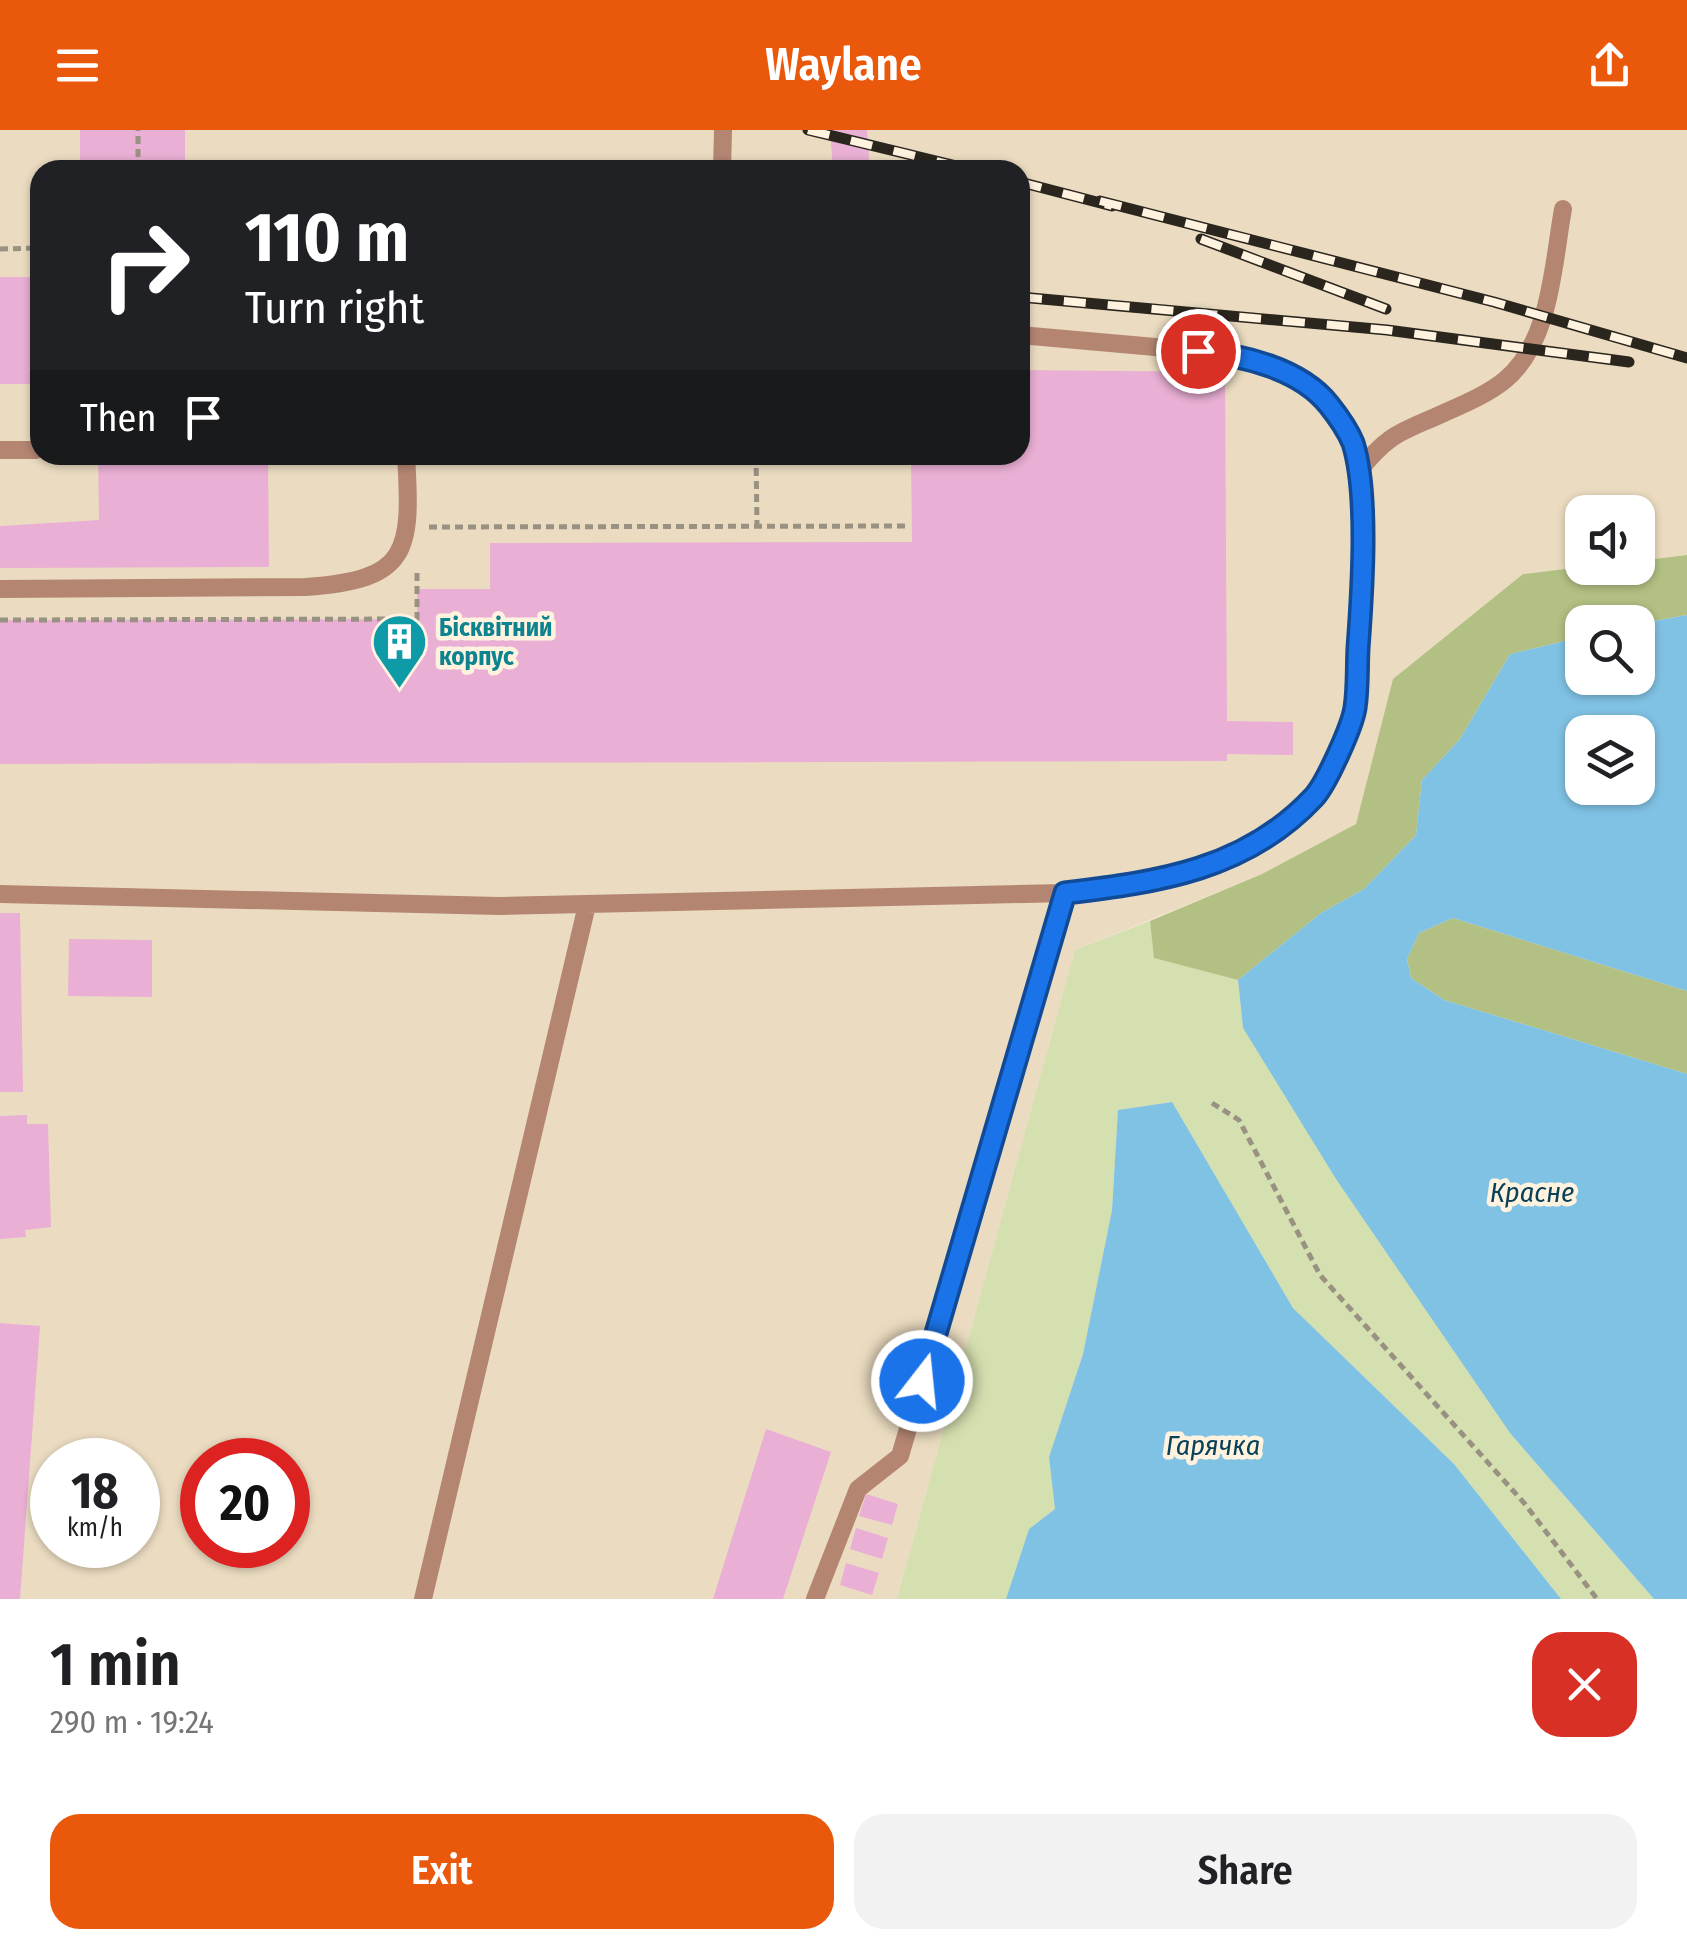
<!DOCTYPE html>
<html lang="en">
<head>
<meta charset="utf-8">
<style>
	body { margin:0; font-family:"Fira Sans Condensed",sans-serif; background:#f2f2f2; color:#202124; height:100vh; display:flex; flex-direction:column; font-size:38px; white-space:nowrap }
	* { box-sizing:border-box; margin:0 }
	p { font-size:32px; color:#757577 }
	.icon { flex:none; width:55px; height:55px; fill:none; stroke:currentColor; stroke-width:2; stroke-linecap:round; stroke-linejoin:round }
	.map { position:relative; height:1469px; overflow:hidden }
	.side { display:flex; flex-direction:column; background:#fff; flex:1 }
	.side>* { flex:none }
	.hud { position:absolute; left:30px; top:30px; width:1000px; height:305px; border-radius:30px; box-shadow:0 2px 8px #0004; background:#202124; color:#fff; overflow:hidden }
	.buttons { position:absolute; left:1565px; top:365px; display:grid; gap:20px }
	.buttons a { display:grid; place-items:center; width:90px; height:90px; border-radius:20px; background:#fff; box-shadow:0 2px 8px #0004; font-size:50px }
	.speed { position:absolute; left:30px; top:1308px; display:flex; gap:20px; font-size:50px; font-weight:700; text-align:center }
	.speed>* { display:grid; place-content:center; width:130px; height:130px; border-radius:50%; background:#fff; box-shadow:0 2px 8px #0004; line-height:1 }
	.speed small { font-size:25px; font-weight:400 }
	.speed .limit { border:15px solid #d22; background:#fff; color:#111 }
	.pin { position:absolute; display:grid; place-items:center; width:85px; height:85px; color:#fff; margin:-42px; border:5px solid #fff; border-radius:50%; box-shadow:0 2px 10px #0007 }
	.me { position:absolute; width:110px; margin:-55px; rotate:16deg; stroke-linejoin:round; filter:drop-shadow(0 0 8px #0008) }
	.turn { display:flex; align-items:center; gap:35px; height:210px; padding:0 50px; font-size:45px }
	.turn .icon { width:130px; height:130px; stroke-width:2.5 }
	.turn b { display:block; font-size:70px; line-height:85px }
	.then { display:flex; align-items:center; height:95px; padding:0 50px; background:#0003; gap:20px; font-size:38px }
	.round { display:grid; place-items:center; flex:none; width:105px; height:105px; border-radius:30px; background:#f2f2f2 }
	.summary { display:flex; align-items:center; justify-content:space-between; height:170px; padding:0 50px }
	h1 { font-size:60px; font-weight:600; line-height:75px }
	.cta { display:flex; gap:20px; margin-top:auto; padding:20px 50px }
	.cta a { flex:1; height:115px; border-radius:30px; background:#ea580c; color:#fff; font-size:40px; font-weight:600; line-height:115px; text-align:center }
	.cta a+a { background:#f2f2f2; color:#202124 }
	header { display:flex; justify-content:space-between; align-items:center; height:130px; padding:0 50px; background:#ea580c; color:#fff; font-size:45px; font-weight:600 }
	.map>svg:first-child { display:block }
	.built { fill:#ebdcc1; fill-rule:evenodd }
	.green { fill:#d5e0b0 }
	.forest { fill:#b3c083 }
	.water { fill:#80c2e4; fill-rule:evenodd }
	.building { fill:#e9afd4 }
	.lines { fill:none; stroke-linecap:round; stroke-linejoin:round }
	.path { stroke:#999182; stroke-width:5; stroke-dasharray:8 5; stroke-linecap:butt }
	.lane { stroke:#b48672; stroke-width:18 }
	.rail-casing { stroke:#2a261d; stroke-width:11 }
	.rail { stroke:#fff3df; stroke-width:8; stroke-dasharray:22; stroke-linecap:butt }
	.route-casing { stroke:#114b97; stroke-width:25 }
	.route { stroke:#1a73e8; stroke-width:18 }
	.labels { text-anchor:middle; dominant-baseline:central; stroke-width:9; stroke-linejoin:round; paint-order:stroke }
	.culture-label { font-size:25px; font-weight:bold; fill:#0d838f; stroke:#fff3df; text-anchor:start }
	.water-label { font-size:28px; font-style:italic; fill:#094159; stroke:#fff3df }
</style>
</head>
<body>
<header><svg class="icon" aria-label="menu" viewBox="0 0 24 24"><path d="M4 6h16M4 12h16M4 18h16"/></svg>Waylane<svg class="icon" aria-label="share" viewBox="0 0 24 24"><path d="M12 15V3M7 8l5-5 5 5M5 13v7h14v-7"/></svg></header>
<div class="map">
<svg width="1687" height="1469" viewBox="0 0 1687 1469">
	<rect width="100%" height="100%" fill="#f1e6d2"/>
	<!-- built -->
	<path class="built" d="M0,0H1687V425L1638,431V382H1582V437L1523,444L1393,549L1357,694L1262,744L1075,820L897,1469H0ZM40,40H1020V325H40ZM52,1330H138V1415H52ZM202,1330H288V1415H202Z"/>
	<!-- green -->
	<path class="green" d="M1150,791L1155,828L1238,850L1243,898L1510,1303L1654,1469H1561L1454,1334L1293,1178L1171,972L1118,980L1112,1080L1083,1224L1049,1327L1055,1379L1029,1399L1006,1469H897L1075,820Z"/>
	<!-- forest -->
	<path class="forest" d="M1687,425V485L1638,494L1582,492V507L1510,524L1460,609L1422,650L1416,705L1364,759L1321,783L1238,850L1154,828L1150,791L1262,744L1356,694L1393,549L1523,444L1582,437L1638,438V431Z
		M1453,788L1687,861V944L1444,870L1411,848L1407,829L1419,803Z"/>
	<!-- water -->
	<path class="water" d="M1687,485V861L1453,788L1419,803L1407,829L1411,848L1444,870L1687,944V1469H1654L1510,1303L1336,1049L1243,898L1238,850L1321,783L1364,759L1416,705L1422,650L1460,609L1510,524L1582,507V548H1638V494ZM1582,602H1638V658H1582Z
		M1172,972L1293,1178L1454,1334L1561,1469H1006L1029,1399L1055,1379L1049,1327L1083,1224L1112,1080L1118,980Z"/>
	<!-- building -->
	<path class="building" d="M80,0H185V40H80Z
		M830,0H867L870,40H833Z
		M237,32H280V40H237Z
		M0,147H40V254H0Z
		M1020,240L1225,242L1227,591L1293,592V625L1227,624V631L0,634V490L417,489V459H490V413L912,412L911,325H1020Z
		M98,325H268L269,437L0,438V396L99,390Z
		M0,783H20L23,962H0Z
		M69,809L152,810V867L68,866Z
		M27,985V994H48L51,1097L25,1100L26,1107L0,1109V986Z
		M0,1193L40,1196L20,1469H0Z
		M766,1299L831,1322L783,1469H713Z
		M866,1364L898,1374L892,1395L859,1386Z
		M856,1398L888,1408L882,1429L850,1419Z
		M846,1433L879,1443L872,1465L840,1455Z"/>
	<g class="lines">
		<!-- path -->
		<path class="path" d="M138,40V0
			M0,119L40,118
			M756,325L757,396
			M429,397L907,396
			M0,490L417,489V440
			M1212,973L1239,990L1320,1145L1525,1374L1597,1469"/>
		<!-- lane -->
		<path class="lane" d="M722,40L723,0
			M0,320H36
			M1358,342C1390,302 1400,303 1444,283C1464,274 1488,264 1505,250C1551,212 1553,134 1563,79
			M0,459L306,457C409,450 412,422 406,325
			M0,764L499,776L1065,763L1148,754L1217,732L1279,701L1318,664L1355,581L1362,451L1360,353L1352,311L1327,272L1304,253L1280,242L1234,224L1020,205
			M423,1469L587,775
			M815,1469L858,1359L900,1326L1065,763"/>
		<defs>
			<path id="rail" d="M808,0L973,40
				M1020,52L1112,76
				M1100,71L1494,172L1687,228
				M1201,109L1386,179
				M1020,167L1387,200L1629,232"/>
		</defs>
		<!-- rail casing -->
		<use href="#rail" class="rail-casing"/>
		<!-- rail -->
		<use href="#rail" class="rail"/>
	</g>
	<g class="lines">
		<defs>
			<path id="route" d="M922,1251L1065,763C1158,752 1246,740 1314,667C1326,654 1352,597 1355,578C1358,559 1357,537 1358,518C1362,464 1369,363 1353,313C1348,301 1337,285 1329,275C1300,238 1241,225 1198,221"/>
		</defs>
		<!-- route casing -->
		<use href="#route" class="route-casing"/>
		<!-- route -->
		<use href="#route" class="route"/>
	</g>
	<!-- icons -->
	<defs>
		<symbol id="building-pin" viewBox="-11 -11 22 30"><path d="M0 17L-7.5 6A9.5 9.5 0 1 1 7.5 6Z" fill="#0f9aa8" stroke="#fff3df"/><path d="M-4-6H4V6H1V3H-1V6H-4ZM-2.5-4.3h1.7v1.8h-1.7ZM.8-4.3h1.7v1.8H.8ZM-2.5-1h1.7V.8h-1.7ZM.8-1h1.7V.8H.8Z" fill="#fff"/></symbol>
	</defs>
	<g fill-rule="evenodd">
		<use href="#building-pin" x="368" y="480" width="63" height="86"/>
	</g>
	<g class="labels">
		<!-- culture labels -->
		<g class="culture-label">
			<text x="439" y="498">Бісквітний<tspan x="439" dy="29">корпус</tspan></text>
		</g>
		<!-- water labels -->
		<g class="water-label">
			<text x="1532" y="1062">Красне</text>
			<text x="1213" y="1315">Гарячка</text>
		</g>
	</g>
</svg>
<div class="buttons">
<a><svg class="icon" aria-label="sound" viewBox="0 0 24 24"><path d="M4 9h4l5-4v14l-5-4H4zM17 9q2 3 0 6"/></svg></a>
<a><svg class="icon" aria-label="search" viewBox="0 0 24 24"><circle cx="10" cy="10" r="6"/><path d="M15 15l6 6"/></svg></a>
<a><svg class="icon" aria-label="layers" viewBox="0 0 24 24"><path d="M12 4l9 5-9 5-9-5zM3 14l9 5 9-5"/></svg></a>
</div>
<div class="speed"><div>18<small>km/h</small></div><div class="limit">20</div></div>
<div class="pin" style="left:1198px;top:221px;background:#d93025"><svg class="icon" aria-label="arrive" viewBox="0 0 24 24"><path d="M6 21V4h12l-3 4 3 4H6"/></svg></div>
<svg class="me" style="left:922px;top:1251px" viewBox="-20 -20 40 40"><circle r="17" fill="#1a73e8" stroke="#fff" stroke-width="3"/><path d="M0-11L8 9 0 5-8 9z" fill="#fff"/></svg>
<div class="hud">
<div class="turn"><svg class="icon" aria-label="right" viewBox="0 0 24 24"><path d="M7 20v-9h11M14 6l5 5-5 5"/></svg><div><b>110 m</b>Turn right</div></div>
<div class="then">Then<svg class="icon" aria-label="arrive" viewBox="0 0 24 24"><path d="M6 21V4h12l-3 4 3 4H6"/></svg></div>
</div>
</div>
<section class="side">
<div class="summary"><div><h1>1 min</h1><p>290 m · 19:24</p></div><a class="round" style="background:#d93025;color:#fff"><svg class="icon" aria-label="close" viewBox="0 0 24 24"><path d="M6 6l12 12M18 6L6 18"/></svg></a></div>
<div class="cta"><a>Exit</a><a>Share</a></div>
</section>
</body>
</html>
